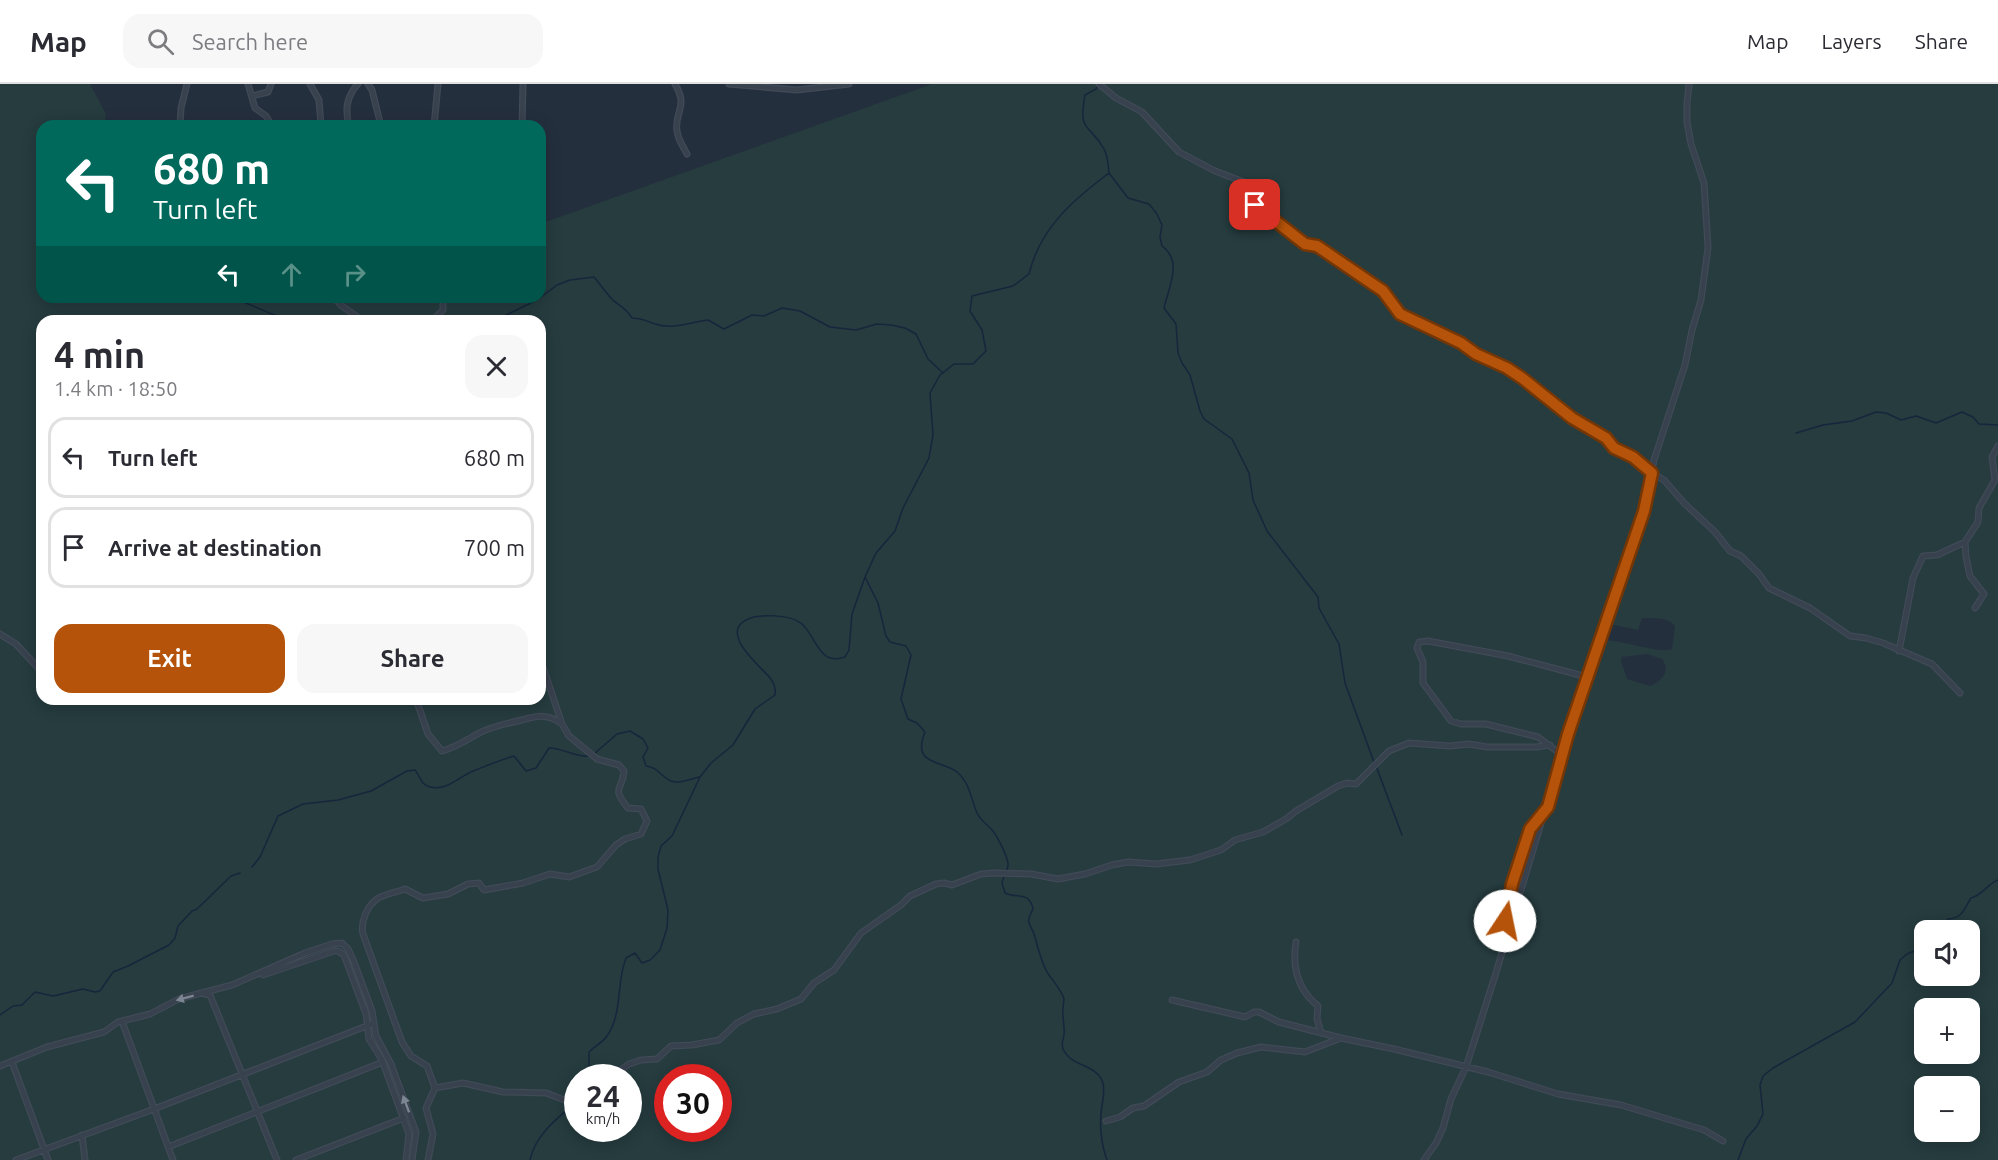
<!DOCTYPE html>
<html lang="en">
<head>
<meta charset="utf-8">
<style>
	body { margin:0; font-family:Ubuntu,sans-serif; background:#f7f7f7; color:#2b2b33; height:100vh; display:flex; flex-direction:column; font-size:22px; white-space:nowrap }
	* { box-sizing:border-box; margin:0 }
	p { font-size:20px; color:#7c7c81 }
	.icon { flex:none; width:33px; height:33px; fill:none; stroke:currentColor; stroke-width:2; stroke-linecap:round; stroke-linejoin:round }
	.map { position:relative; flex:1; overflow:hidden }
	.side { position:absolute; left:36px; top:231px; width:510px; height:390px; display:flex; flex-direction:column; background:#fff; border-radius:18px; box-shadow:0 3px 15px #0003 }
	.side>* { flex:none }
	.hud { position:absolute; left:36px; top:36px; width:510px; height:183px; border-radius:18px; box-shadow:0 3px 15px #0003; background:#00695c; color:#fff; overflow:hidden }
	.tools { position:absolute; left:1914px; top:836px; display:grid; gap:12px }
	.tools a { display:grid; place-items:center; width:66px; height:66px; border-radius:12px; background:#fff; box-shadow:0 3px 15px #0003; font-size:30px }
	.speed { position:absolute; left:564px; top:980px; display:flex; gap:12px; font-size:30px; font-weight:700; text-align:center }
	.speed>* { display:grid; place-content:center; width:78px; height:78px; border-radius:50%; background:#fff; box-shadow:0 3px 15px #0003; line-height:1 }
	.speed small { font-size:15px; font-weight:400 }
	.speed .limit { border:9px solid #d22; background:#fff; color:#111 }
	.pin { position:absolute; display:grid; place-items:center; width:51px; height:51px; color:#fff; margin:-26px; border-radius:12px; box-shadow:0 3px 9px #0006 }
	.me { position:absolute; width:66px; margin:-33px; rotate:11deg; stroke-linejoin:round; filter:drop-shadow(0 0 4px #0008) }
	.turn { display:flex; align-items:center; gap:21px; height:126px; padding:0 18px; font-size:27px }
	.turn .icon { width:78px; height:78px; stroke-width:2.5 }
	.turn b { display:block; font-size:42px; line-height:51px }
	.lanes { display:flex; align-items:center; height:57px; padding:0 18px; background:#0003; justify-content:center; gap:30px; direction:ltr }
	.lanes .off { opacity:.35 }
	.round { display:grid; place-items:center; flex:none; width:63px; height:63px; border-radius:18px; background:#f7f7f7 }
	.head { display:flex; align-items:center; justify-content:space-between; height:102px; padding:0 18px }
	h1 { font-size:36px; font-weight:600; line-height:45px }
	.action { display:flex; gap:12px; margin-top:auto; padding:12px 18px }
	.action a { flex:1; height:69px; border-radius:18px; background:#b45309; color:#fff; font-size:24px; font-weight:600; line-height:69px; text-align:center }
	.action a+a { background:#f7f7f7; color:#2b2b33 }
	ul { padding:0; list-style:none }
	li { display:flex; align-items:center; gap:18px; height:81px; margin:0 12px 9px; padding:0 6px; border:3px solid #e1e1e2; border-radius:18px }
	li div { flex:1 }
	li b { display:block; font-size:22px }
	li em { font-style:normal }
	header { display:flex; align-items:center; gap:36px; box-sizing:border-box; height:84px; padding:0 30px; background:#fff; border-bottom:2px solid #e1e1e2 }
	header strong { font-size:28px }
	nav { display:flex; gap:33px; margin-inline-start:auto; font-size:21px }
	.search { width:420px; height:54px; background:#f7f7f7; display:flex; align-items:center; gap:15px; box-sizing:border-box; padding:0 21px; border-radius:18px; color:#7c7c81; font-size:22px }
	.map>svg:first-child { display:block }
	.green { fill:#263c3f; fill-rule:evenodd }
	.lines { fill:none; stroke-linecap:round; stroke-linejoin:round }
	.stream { stroke:#17263c; stroke-width:1.5 }
	.minor-casing { stroke:#414a57; stroke-width:7 }
	.minor { stroke:#38414e; stroke-width:4.5 }
	.oneway { fill:#7c8592 }
	.route-casing { stroke:#753606; stroke-width:15 }
	.route { stroke:#b45309; stroke-width:10 }
</style>
</head>
<body>
<header>
<strong>Map</strong>
<div class="search"><svg class="icon" aria-label="search" viewBox="0 0 24 24"><circle cx="10" cy="10" r="6"/><path d="M15 15l6 6"/></svg>Search here</div>
<nav><a>Map</a><a>Layers</a><a>Share</a></nav>
</header>
<div class="map">
<svg width="1998" height="1076" viewBox="0 0 1998 1076">
	<rect width="100%" height="100%" fill="#242f3e"/>
	<!-- green -->
	<path class="green" d="M0,0H90L106,30L104,42H42V213H540V140L932,0H1998V1076H0ZM42,237H540V615H42ZM1642,534C1653,535 1667,532 1675,542L1672,565C1662,570 1620,556 1604,556L1602,553L1607,542L1610,540L1638,546ZM1647,570L1662,575C1671,587 1662,597 1650,602L1627,595L1621,577L1622,573ZM1924,846H1970V891H1924ZM1924,924H1970V969H1924ZM578,993H628V1044H578ZM668,993H718V1044H668ZM1924,1002H1970V1047H1924Z"/>
	<g class="lines">
		<!-- stream -->
		<path class="stream" d="M1109,89L1128,114L1149,120L1157,130L1162,141L1160,153L1162,162C1183,177 1169,202 1164,224L1176,240L1178,269L1182,279L1190,291L1200,327L1204,335L1232,355L1249,389L1253,416L1267,447L1318,513L1319,524L1339,560L1345,599L1374,678
			M234,214L279,233L294,237
			M494,237L537,216L557,201L570,196L594,193C600,200 604,206 610,213C617,222 624,221 632,234C642,234 646,237 655,240C673,246 691,238 708,236L724,245L752,231L764,232L782,224L800,227L830,243L856,246L877,240L891,241L905,244L916,250L928,275L943,289
			M1796,349L1823,341L1852,337L1876,328L1886,329L1901,336L1916,332L1936,339L1962,328L1973,333L1979,340L1998,341
			M865,493L878,519L886,552L890,558L906,562L911,571L901,615L908,635L917,639L925,648C911,682 942,676 957,688C970,699 971,715 977,729C981,737 988,741 993,747C997,752 1009,775 1008,781C1008,786 1003,793 1002,799L1005,809C1018,815 1029,807 1033,825C1024,842 1031,838 1035,853C1038,865 1041,877 1047,888C1052,896 1061,905 1064,915C1064,916 1063,923 1063,924C1062,933 1065,942 1064,951C1063,957 1061,959 1063,965C1072,984 1096,979 1103,999C1105,1008 1103,1014 1102,1022C1099,1039 1101,1060 1107,1076
			M594,670L617,650L630,647L643,655L648,664L643,673L646,682C658,684 657,688 666,694C675,702 688,696 699,693
			M1376,682L1402,751
			M252,783L260,773L278,732L303,720L338,716L371,707L407,687L415,686C420,692 421,701 430,703C447,707 459,693 473,687C486,682 500,676 514,672L526,687L536,684L549,664C563,664 577,674 590,672
			M1941,846L1948,835C1963,834 1964,825 1971,814C1983,811 1987,800 1998,796
			M0,931L13,922L22,921L35,908L53,912L83,905L95,908L100,907L113,888L128,882L169,861L175,854L178,842L192,827L197,825L231,792L240,789
			M589,993V968C595,962 602,959 607,952C623,929 616,899 626,874L635,869L642,879L650,876L660,866L667,844L668,826L658,785V773L661,762L672,752L700,693L711,679L733,661L755,625L775,611C776,605 775,600 770,594C762,583 717,549 748,535C760,530 791,530 802,540C817,554 819,582 845,573L849,566L852,530L865,493L876,469L895,447L903,424L929,374L933,351L930,309L940,291L954,280H973L986,267L982,246L970,227L972,212L1013,202L1029,190C1040,144 1073,116 1109,89C1108,81 1108,72 1104,65C1089,38 1078,50 1085,11L1096,5L1098,1
			M530,1076C535,1052 555,1036 573,1021
			M1738,1076L1746,1055L1757,1042L1763,1030L1760,1001L1763,992L1773,984L1855,938L1892,899L1900,876L1907,870L1924,863"/>
		<defs>
			<path id="minor" d="M248,0L255,24L266,32L272,42
				M310,0L319,16L321,42
				M368,0L372,6L381,42
				M675,0C689,24 674,27 677,47C678,56 683,62 687,70
				M729,0L797,6L849,0
				M1099,0L1116,14L1142,28L1179,68L1215,87L1244,98L1255,121L1263,128L1293,149L1305,160L1317,162L1334,176L1359,190L1374,203L1383,207L1399,230L1461,259L1476,270L1507,284L1522,293L1572,334L1606,354L1614,364L1633,373L1642,383L1664,396L1684,419L1715,448L1730,467L1741,472L1759,490L1769,504L1810,524L1850,552L1866,554L1883,559L1932,580L1960,609
				M252,12L268,8L271,0
				M180,42L181,24L187,0
				M349,42C345,26 346,13 358,0
				M434,42L438,0
				M522,42L523,0
				M333,213L342,222L363,237
				M432,237L443,226V213
				M1975,524L1984,510L1970,492L1966,473L1965,458L1978,438L1979,424L1995,396L1992,373L1998,362
				M0,550L16,560L42,588
				M1899,567L1913,494L1923,472L1937,471L1965,458
				M416,615L428,650L442,667C457,663 468,655 481,648C495,642 508,639 522,636C537,632 548,629 562,640
				M1562,671L1538,653L1486,640H1461L1451,637L1423,599V578L1417,564L1419,558L1428,557L1508,572L1587,593
				M1296,858C1292,883 1297,905 1318,922L1317,935L1321,949
				M1503,861L1505,837L1512,800L1530,745L1545,725
				M263,891L334,867H338L344,871L366,930L369,955L382,976L409,1050L406,1076
				M205,910L210,911L277,1076
				M1172,916L1245,933L1254,928H1259L1279,938L1341,954L1394,965L1488,988L1558,1010L1621,1021L1704,1046L1723,1057
				M123,940L173,1076
				M12,978L48,1076
				M0,982L47,963L104,948L118,938L150,930L179,915L232,901L305,869L332,860L342,859L348,865L354,878L372,927L376,952L391,980L416,1048L412,1076
				M611,993L629,980L641,976L657,975L671,962L692,961L719,956L737,939L754,930L777,925L801,915L814,899L834,886L861,849L901,821L910,812L936,800L944,799L952,801L981,790L994,789L1031,790L1058,795L1085,790L1112,781L1128,778L1156,780L1190,776L1221,766L1235,756L1263,748L1286,735L1296,727L1338,702L1347,699L1356,700L1389,667L1409,659L1450,662L1469,660L1487,663H1536L1550,661
				M435,1004L463,999L503,1008L546,1009L575,1020L578,1018
				M1106,1037L1120,1033L1133,1024L1144,1022L1179,998L1207,988L1221,976L1237,969L1261,963L1305,968L1341,954
				M82,1051L85,1076
				M168,1063L383,978
				M16,1076L154,1025L374,939
				M296,1076L404,1034
				M428,1076L433,1050L426,1024L435,1004L427,982L411,972L402,958L363,850C360,839 367,822 377,815C384,810 397,808 405,805L423,814L448,810L468,800L479,799L484,806L523,799L550,790L569,793L597,783L616,761L625,755L641,750L647,737L641,725L628,724C610,702 623,707 624,687L619,681L597,675L569,652L562,640L540,574
				M1424,1076L1436,1059L1443,1044L1451,1015L1466,983L1495,892L1568,650L1644,427L1654,376L1685,281L1692,246L1701,216L1708,164L1707,146L1704,99L1691,60L1687,38V19L1689,0"/>
		</defs>
		<!-- minor casing -->
		<use href="#minor" class="minor-casing"/>
		<!-- minor -->
		<use href="#minor" class="minor"/>
	</g>
	<!-- one-way arrows -->
	<defs><path id="oneway-solid" d="M-6-.8H1V-3.2L6.5 0L1 3.2V.8H-6Z" transform="scale(1.5)"/></defs>
	<g class="oneway">
		<use href="#oneway-solid" transform="translate(185 914) rotate(165)"/>
		<use href="#oneway-solid" transform="translate(406 1020) rotate(-110)"/>
	</g>
	<g class="lines">
		<defs>
			<path id="route" d="M1255,121L1305,160L1317,162L1383,207L1400,230L1461,259L1476,270L1507,284L1522,294L1572,334L1606,354L1614,364L1633,373L1652,389L1644,427L1568,650L1548,723L1530,745L1512,800L1505,837"/>
		</defs>
		<!-- route casing -->
		<use href="#route" class="route-casing"/>
		<!-- route -->
		<use href="#route" class="route"/>
	</g>
</svg>
<div class="tools">
<a><svg class="icon" aria-label="sound" viewBox="0 0 24 24"><path d="M4 9h4l5-4v14l-5-4H4zM17 9q2 3 0 6"/></svg></a>
<a>+</a>
<a>−</a>
</div>
<div class="speed"><div>24<small>km/h</small></div><div class="limit">30</div></div>
<div class="pin" style="left:1255px;top:121px;background:#d93025"><svg class="icon" aria-label="arrive" viewBox="0 0 24 24"><path d="M6 21V4h12l-3 4 3 4H6"/></svg></div>
<svg class="me" style="left:1505px;top:837px" viewBox="-20 -20 40 40"><circle r="19" fill="#fff"/><path d="M0-13L10 11 0 6-10 11z" fill="#b45309"/></svg>
<div class="hud">
<div class="turn"><svg class="icon" aria-label="left" viewBox="0 0 24 24"><path d="M17 20v-9H6M10 6l-5 5 5 5"/></svg><div><b>680 m</b>Turn left</div></div>
<div class="lanes"><svg class="icon" aria-label="left" viewBox="0 0 24 24"><path d="M17 20v-9H6M10 6l-5 5 5 5"/></svg><svg class="icon off" aria-label="ahead" viewBox="0 0 24 24"><path d="M12 20V5M6 11l6-6 6 6"/></svg><svg class="icon off" aria-label="right" viewBox="0 0 24 24"><path d="M7 20v-9h11M14 6l5 5-5 5"/></svg></div>
</div>
<section class="side">
<div class="head"><div><h1>4 min</h1><p>1.4 km · 18:50</p></div><a class="round"><svg class="icon" aria-label="close" viewBox="0 0 24 24"><path d="M6 6l12 12M18 6L6 18"/></svg></a></div>
<ul>
<li><svg class="icon" aria-label="left" viewBox="0 0 24 24"><path d="M17 20v-9H6M10 6l-5 5 5 5"/></svg><div><b>Turn left</b></div><em>680 m</em></li>
<li><svg class="icon" aria-label="arrive" viewBox="0 0 24 24"><path d="M6 21V4h12l-3 4 3 4H6"/></svg><div><b>Arrive at destination</b></div><em>700 m</em></li>
</ul>
<div class="action"><a>Exit</a><a>Share</a></div>
</section>
</div>
</body>
</html>
